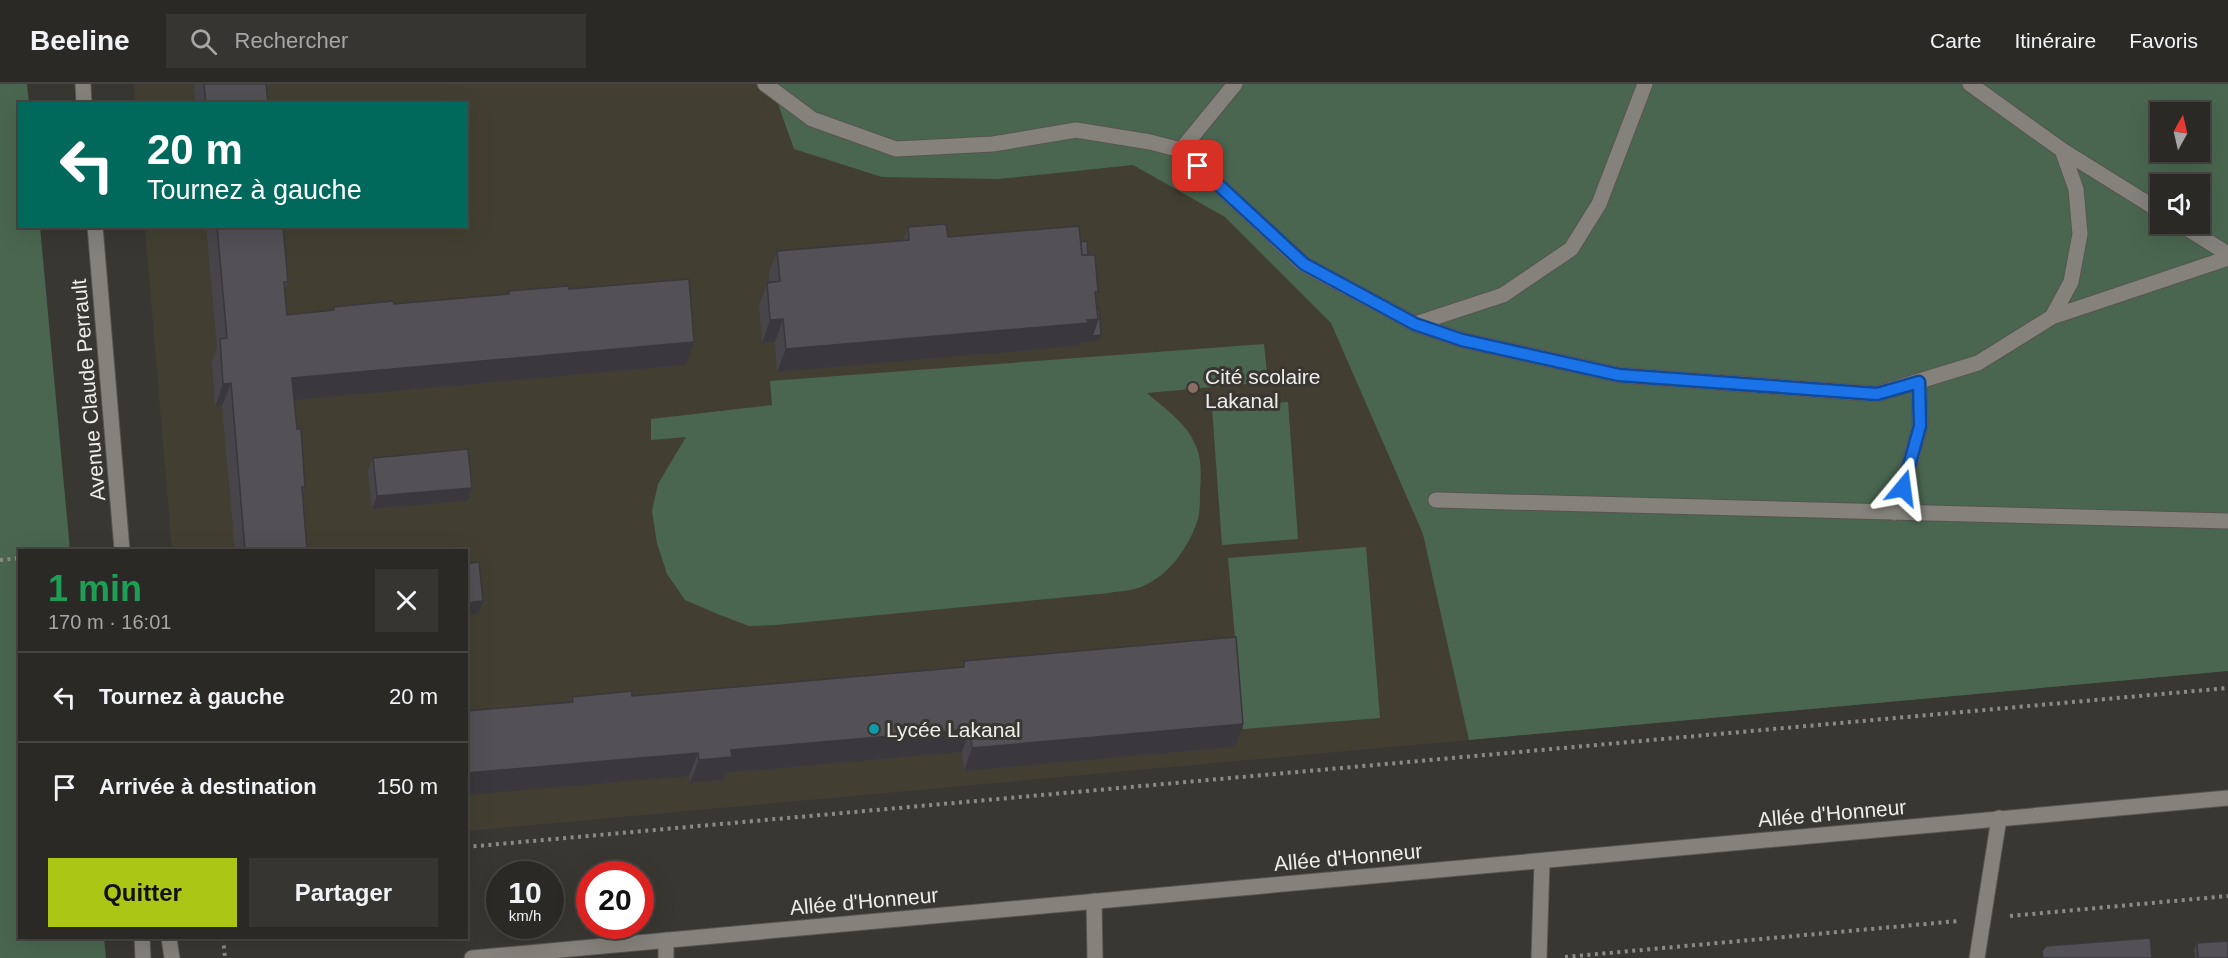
<!DOCTYPE html>
<html lang="fr">
<head>
<meta charset="utf-8">
<style>
	body { margin:0; font-family:Helvetica,sans-serif; background:#373532; color:#f1f3f6; height:100vh; display:flex; flex-direction:column; font-size:22px; white-space:nowrap }
	* { box-sizing:border-box; margin:0 }
	p { font-size:20px; color:#a6a6a7 }
	.icon { flex:none; width:33px; height:33px; fill:none; stroke:currentColor; stroke-width:2; stroke-linecap:round; stroke-linejoin:round }
	.map { position:relative; flex:1; overflow:hidden }
	.drawer { position:absolute; left:18px; top:465px; width:450px; height:390px; display:flex; flex-direction:column; background:#2b2925; border-radius:0px; box-shadow:0 6px 24px #0002,0 0 0 2px #474542 }
	.drawer>* { flex:none }
	.guide { position:absolute; left:18px; top:18px; width:450px; height:126px; border-radius:0px; box-shadow:0 6px 24px #0002,0 0 0 2px #474542; background:#00695c; color:#fff; overflow:hidden }
	.needle { width:39px; rotate:8deg }
	.fabs { position:absolute; left:2150px; top:18px; display:grid; gap:12px }
	.fabs a { display:grid; place-items:center; width:60px; height:60px; border-radius:0px; background:#2b2925; box-shadow:0 6px 24px #0002,0 0 0 2px #474542; font-size:30px }
	.speed { position:absolute; left:486px; top:777px; display:flex; gap:12px; font-size:30px; font-weight:700; text-align:center }
	.speed>* { display:grid; place-content:center; width:78px; height:78px; border-radius:50%; background:#2b2925; box-shadow:0 6px 24px #0002,0 0 0 2px #474542; line-height:1 }
	.speed small { font-size:15px; font-weight:400 }
	.speed .limit { border:9px solid #d22; background:#fff; color:#111 }
	.pin { position:absolute; display:grid; place-items:center; width:51px; height:51px; color:#fff; margin:-26px; border-radius:12px; box-shadow:0 3px 9px #0006 }
	.me { position:absolute; width:66px; margin:-33px; rotate:16deg; stroke-linejoin:round; filter:drop-shadow(0 0 4px #0008) }
	.turn { display:flex; align-items:center; gap:21px; height:126px; padding:0 30px; font-size:27px }
	.turn .icon { width:78px; height:78px; stroke-width:2.5 }
	.turn b { display:block; font-size:42px; line-height:51px }
	.round { display:grid; place-items:center; flex:none; width:63px; height:63px; border-radius:0px; background:#373532 }
	.summary { display:flex; align-items:center; justify-content:space-between; height:102px; padding:0 30px }
	h1 { font-size:36px; font-weight:700; line-height:45px; color:#1e9e55 }
	.cta { display:flex; gap:12px; margin-top:auto; padding:12px 30px }
	.cta a { flex:1; height:69px; border-radius:0px; background:#abc614; color:#111; font-size:24px; font-weight:700; line-height:69px; text-align:center }
	.cta a+a { background:#373532; color:#f1f3f6 }
	ul { padding:0; list-style:none }
	li { display:flex; align-items:center; gap:18px; height:90px; padding:0 30px; border-top:2px solid #474542 }
	li div { flex:1 }
	li b { display:block; font-size:22px }
	li em { font-style:normal }
	header { display:flex; align-items:center; gap:36px; box-sizing:border-box; height:84px; padding:0 30px; background:#2b2925; border-bottom:2px solid #474542 }
	header strong { font-size:28px }
	nav { display:flex; gap:33px; margin-inline-start:auto; font-size:21px }
	.search { width:420px; height:54px; background:#373532; display:flex; align-items:center; gap:15px; box-sizing:border-box; padding:0 21px; border-radius:0px; color:#a6a6a7; font-size:22px }
	.map>svg:first-child { display:block }
	.built { fill:#423f32; fill-rule:evenodd }
	.green { fill:#4a6650; fill-rule:evenodd }
	.lines { fill:none; stroke-linecap:round; stroke-linejoin:round }
	.lane-casing { stroke:#56554f; stroke-width:17 }
	.street-casing { stroke:#56554f; stroke-width:17 }
	.secondary-casing { stroke:#56554f; stroke-width:17 }
	.path { stroke:#8d8b86; stroke-width:4; stroke-dasharray:3 4.5; stroke-linecap:butt }
	.lane { stroke:#84827b; stroke-width:15 }
	.street { stroke:#84827b; stroke-width:15 }
	.secondary { stroke:#84827b; stroke-width:15 }
	.wall { fill:#47454a }
	.shaded-wall { fill:#3a383c }
	.building { fill:#535056; stroke:#3a383c; stroke-width:1.5 }
	.route-casing { stroke:#114b97; stroke-width:15 }
	.route { stroke:#1a73e8; stroke-width:10 }
	.education-dot { fill:#8d6e63; stroke:#393731; stroke-width:2 }
	.culture-dot { fill:#0f9aa8; stroke:#393731; stroke-width:2 }
	.labels { text-anchor:middle; dominant-baseline:central; stroke-width:6; stroke-linejoin:round; paint-order:stroke }
	.poi-label { font-size:21px; fill:#eeede9; stroke:#393731; text-anchor:start }
	.street-label { font-size:21px; fill:#eeede9; stroke:#393731 }
</style>
</head>
<body>
<header>
<strong>Beeline</strong>
<div class="search"><svg class="icon" aria-label="search" viewBox="0 0 24 24"><circle cx="10" cy="10" r="6"/><path d="M15 15l6 6"/></svg>Rechercher</div>
<nav><a>Carte</a><a>Itinéraire</a><a>Favoris</a></nav>
</header>
<div class="map">
<svg width="2228" height="874" viewBox="0 0 2228 874">
	<rect width="100%" height="100%" fill="#393731"/>
	<!-- built -->
	<path class="built" d="M134,0H2228V587L467,747L466,466H172L145,143L466,142V20L135,19ZM2160,28H2199V68H2160ZM2160,100H2199V140H2160Z"/>
	<!-- green -->
	<path class="green" d="M0,0H27L29,19L20,20V142L40,143L70,466H20V854H104L106,874H0Z
		M771,0H2228V587L1469,656L1423,450L1331,239L1225,133L1133,81L998,95L882,93L794,65ZM2160,28H2199V68H2160ZM2160,100H2199V140H2160Z
		M1264,260L1268,298L1147,309C1165,325 1186,338 1196,362C1202,376 1201,392 1200,407C1200,416 1200,426 1198,435C1189,463 1169,492 1141,503C1132,507 1119,507 1109,509L775,541L749,542L720,531L685,516L667,490L657,459L652,427L658,400L686,353L651,356V335L772,321L770,297Z
		M1288,318L1298,455L1222,461L1212,324Z
		M1366,463L1380,634L1243,645L1228,474Z"/>
	<g class="lines">
		<defs>
			<path id="lane" d="M765,0L812,35L896,65L993,60L1076,46L1150,58L1181,66L1303,180L1415,240L1503,211L1571,165L1599,120L1645,0
				M1970,0L2062,66L2160,127
				M1181,66L1235,0
				M2180,140L2228,170
				M2052,233L2228,174
				M1415,240L1462,256L1619,291L1877,310L1978,279L2052,233L2071,198L2080,150L2076,105L2062,66
				M1436,416L2228,437
				M1894,429L1903,404L1920,342L1919,298"/>
			<path id="street" d="M1094,817L1095,874
				M666,856V874
				M1539,874L1542,778
				M1977,874L1999,734"/>
			<path id="secondary" d="M83,0L84,20
				M95,142L122,466
				M142,854L143,874
				M169,854L172,874
				M472,874L2228,714"/>
		</defs>
		<!-- lane casing -->
		<use href="#lane" class="lane-casing"/>
		<!-- street casing -->
		<use href="#street" class="street-casing"/>
		<!-- secondary casing -->
		<use href="#secondary" class="secondary-casing"/>
		<!-- path -->
		<path class="path" d="M0,476L20,474
			M466,763L2228,604
			M2010,832L2228,812
			M223,854L225,874
			M1565,873L1958,837"/>
		<!-- lane -->
		<use href="#lane" class="lane"/>
		<!-- street -->
		<use href="#street" class="street"/>
		<!-- secondary -->
		<use href="#secondary" class="secondary"/>
	</g>
	<!-- wall -->
	<path class="wall" d="M194,0H266L268,20H195Z
		M206,142H283L288,198L285,206L287,231L332,227L334,223L394,220L508,210L509,207L569,205L686,281L294,316L297,345L305,403L303,408L307,466H235L222,322L215,323L212,278L217,263Z
		M908,143L948,153L1081,158L1088,171L1096,214L1099,257L1080,259L1079,262L777,288L775,258L762,259L759,222L767,199L769,198V190L777,167L903,157Z
		M373,374L467,417L372,425L368,387Z
		M964,577L1235,663L964,687L962,668L726,689L723,696L690,699L689,692L570,618L572,613L632,612L962,583Z
		M2197,859L2228,874H2195L2194,866Z"/>
	<!-- shaded-wall -->
	<path class="shaded-wall" d="M783,235L775,258L762,259L770,236Z
		M1098,235L1101,251L1099,257L1080,259L1079,262L777,288L786,265Z
		M694,258L686,281L284,317L292,294Z
		M231,299L222,322L215,323L223,300Z
		M472,404L467,417L372,425L377,412Z
		M483,517L478,530L466,531V519Z
		M1243,640L1235,663L964,687L972,664Z
		M970,645L962,668L726,689L723,696L690,699L699,676L731,666Z
		M698,669L689,692L466,711V689Z"/>
	<!-- building -->
	<path class="building" d="M204,0H266L268,20H206Z
		M946,140L948,153L1079,142L1082,171H1095L1098,208H1095L1098,235L1087,236L1088,239L786,265L783,235L770,236L767,199L780,197L777,167L909,156L908,143Z
		M217,142H283L288,198H284L287,231L334,226V223L393,217L394,220L509,210V207L568,202L569,205L689,195L694,258L292,294L297,345H301L305,403H302L307,466H245L231,299L223,300L220,255L227,254Z
		M1087,157L1088,171H1082L1081,158Z
		M1097,224H1099L1101,251L1092,252L1098,235Z
		M468,365L472,404L377,412L373,374Z
		M479,478L483,517L466,519V480Z
		M1236,553L1243,640L972,664L970,645L731,666L732,673L699,676L698,669L466,689V627L573,618L572,613L632,607V612L964,583V577Z
		M2150,854L2152,874H2043L2042,867L2046,862Z
		M2228,857V874H2198L2197,859Z"/>
	<g class="lines">
		<defs>
			<path id="route" d="M1198,82L1304,180L1415,240L1462,256L1619,291L1877,310L1919,298L1920,342L1903,404"/>
		</defs>
		<!-- route casing -->
		<use href="#route" class="route-casing"/>
		<!-- route -->
		<use href="#route" class="route"/>
	</g>
	<!-- markers -->
	<circle class="education-dot" cx="1193" cy="304" r="6"/>
	<circle class="culture-dot" cx="874" cy="645" r="6"/>
	<g class="labels">
		<!-- poi labels -->
		<g class="poi-label">
			<text x="1205" y="292">Cité scolaire<tspan x="1205" dy="24">Lakanal</tspan></text>
			<text x="886" y="645">Lycée Lakanal</text>
		</g>
		<!-- street labels -->
		<g class="street-label">
			<text transform="translate(88 306) rotate(-95)">Avenue Claude Perrault</text>
			<text transform="translate(1832 729) rotate(-5)">Allée d'Honneur</text>
			<text transform="translate(1348 773) rotate(-5)">Allée d'Honneur</text>
			<text transform="translate(864 817) rotate(-5)">Allée d'Honneur</text>
		</g>
	</g>
</svg>
<div class="fabs">
<a><svg class="needle" viewBox="-14 -14 28 28"><path d="M0-13l5 13h-10z" fill="#e53935"/><path d="M0 13l5-13h-10z" fill="#a6a6a7"/></svg></a>
<a><svg class="icon" aria-label="sound" viewBox="0 0 24 24"><path d="M4 9h4l5-4v14l-5-4H4zM17 9q2 3 0 6"/></svg></a>
</div>
<div class="speed"><div>10<small>km/h</small></div><div class="limit">20</div></div>
<div class="pin" style="left:1198px;top:82px;background:#d93025"><svg class="icon" aria-label="arrive" viewBox="0 0 24 24"><path d="M6 21V4h12l-3 4 3 4H6"/></svg></div>
<svg class="me" style="left:1903px;top:404px" viewBox="-20 -20 40 40"><path d="M0-17L14 15 0 8-14 15z" fill="#1a73e8" stroke="#fff" stroke-width="4"/></svg>
<div class="guide">
<div class="turn"><svg class="icon" aria-label="left" viewBox="0 0 24 24"><path d="M17 20v-9H6M10 6l-5 5 5 5"/></svg><div><b>20 m</b>Tournez à gauche</div></div>
</div>
<section class="drawer">
<div class="summary"><div><h1>1 min</h1><p>170 m · 16:01</p></div><a class="round"><svg class="icon" aria-label="close" viewBox="0 0 24 24"><path d="M6 6l12 12M18 6L6 18"/></svg></a></div>
<ul>
<li><svg class="icon" aria-label="left" viewBox="0 0 24 24"><path d="M17 20v-9H6M10 6l-5 5 5 5"/></svg><div><b>Tournez à gauche</b></div><em>20 m</em></li>
<li><svg class="icon" aria-label="arrive" viewBox="0 0 24 24"><path d="M6 21V4h12l-3 4 3 4H6"/></svg><div><b>Arrivée à destination</b></div><em>150 m</em></li>
</ul>
<div class="cta"><a>Quitter</a><a>Partager</a></div>
</section>
</div>
</body>
</html>
